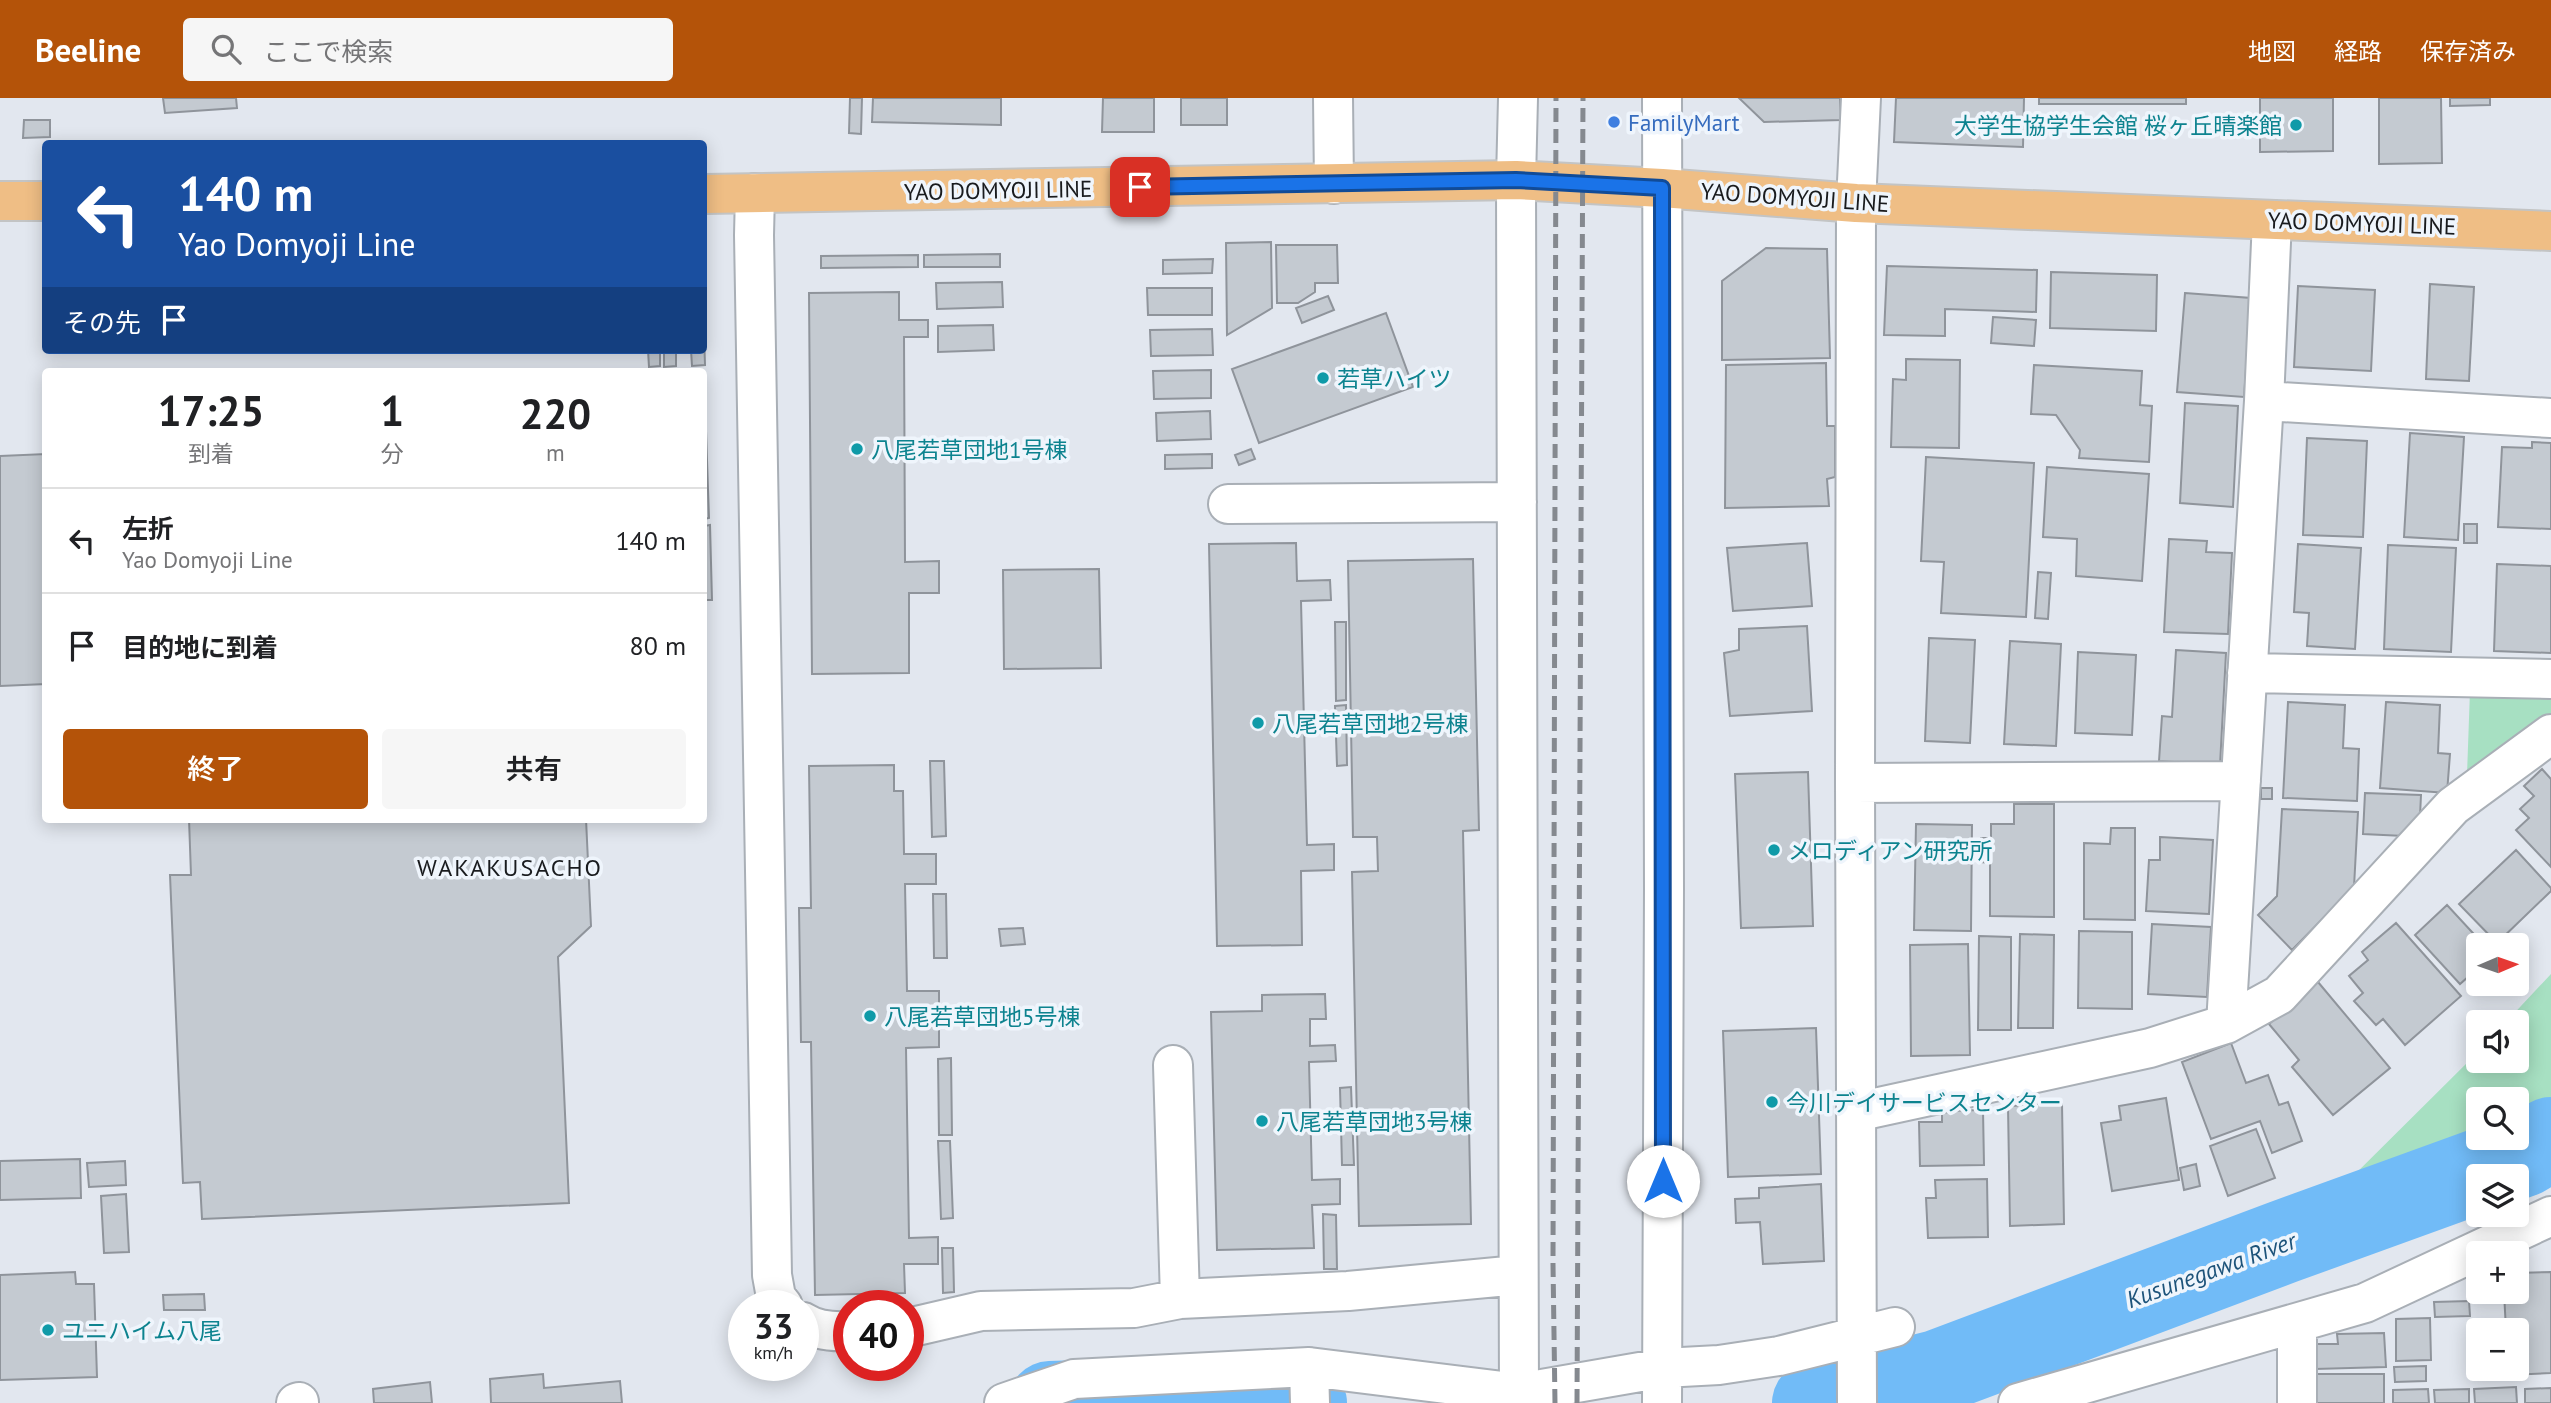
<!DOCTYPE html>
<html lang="ja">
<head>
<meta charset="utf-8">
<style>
	body { margin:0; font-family:"PT Sans","Noto Sans JP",sans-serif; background:#f6f6f6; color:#202124; height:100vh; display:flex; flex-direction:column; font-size:26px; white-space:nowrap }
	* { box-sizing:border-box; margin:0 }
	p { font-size:23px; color:#757577 }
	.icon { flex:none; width:38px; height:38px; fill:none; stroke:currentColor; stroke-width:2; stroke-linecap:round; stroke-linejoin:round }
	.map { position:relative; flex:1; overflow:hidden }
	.details { position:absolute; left:42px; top:270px; width:665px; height:455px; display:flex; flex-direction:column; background:#fff; border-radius:7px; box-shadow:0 4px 18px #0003 }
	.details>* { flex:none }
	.guide { position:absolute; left:42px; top:42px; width:665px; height:214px; border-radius:7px; box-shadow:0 4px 18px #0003; background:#1a4fa0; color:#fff; overflow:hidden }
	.needle { width:46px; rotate:88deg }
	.fabs { position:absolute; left:2466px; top:835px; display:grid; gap:14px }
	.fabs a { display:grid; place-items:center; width:63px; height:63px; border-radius:7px; background:#fff; box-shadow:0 4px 18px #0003; font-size:35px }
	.speed { position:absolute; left:728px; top:1192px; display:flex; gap:14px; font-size:35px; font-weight:700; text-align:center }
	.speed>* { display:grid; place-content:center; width:91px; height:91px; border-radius:50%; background:#fff; box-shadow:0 4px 18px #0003; line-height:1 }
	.speed small { font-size:18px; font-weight:400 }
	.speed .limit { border:10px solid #d22; background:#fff; color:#111 }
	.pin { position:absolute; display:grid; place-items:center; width:60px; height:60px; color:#fff; margin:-30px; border-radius:14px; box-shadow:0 4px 10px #0006 }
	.me { position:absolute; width:77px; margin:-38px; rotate:0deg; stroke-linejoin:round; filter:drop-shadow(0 0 5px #0008) }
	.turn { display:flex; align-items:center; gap:24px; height:147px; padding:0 21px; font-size:32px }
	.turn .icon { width:91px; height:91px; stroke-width:2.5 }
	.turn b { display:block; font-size:49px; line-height:60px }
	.then { display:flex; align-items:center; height:66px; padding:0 21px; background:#0003; gap:14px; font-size:26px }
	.eta { display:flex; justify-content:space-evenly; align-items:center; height:119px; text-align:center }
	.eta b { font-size:42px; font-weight:600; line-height:49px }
	.primary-button { display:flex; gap:14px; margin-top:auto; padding:14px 21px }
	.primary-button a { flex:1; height:80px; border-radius:7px; background:#b45309; color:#fff; font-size:28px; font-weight:600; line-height:80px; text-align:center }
	.primary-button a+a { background:#f6f6f6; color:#202124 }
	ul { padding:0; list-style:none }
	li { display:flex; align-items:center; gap:21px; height:105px; padding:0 21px; border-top:2px solid #e0e0e0 }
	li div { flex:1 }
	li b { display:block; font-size:26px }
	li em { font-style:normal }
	header { display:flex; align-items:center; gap:42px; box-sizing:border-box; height:98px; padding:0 35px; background:#b45309; color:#fff }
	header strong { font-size:33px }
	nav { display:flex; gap:38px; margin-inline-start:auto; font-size:24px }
	.search { width:490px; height:63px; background:#f6f6f6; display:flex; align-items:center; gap:18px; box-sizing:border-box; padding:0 24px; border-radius:7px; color:#757577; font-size:26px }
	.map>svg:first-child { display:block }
	.green { fill:#a7e0c2 }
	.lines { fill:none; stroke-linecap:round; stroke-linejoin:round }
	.river { stroke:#71bbf7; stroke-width:84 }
	.building { fill:#c4cad1; stroke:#8f949b; stroke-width:2 }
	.minor-casing { stroke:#a9afb6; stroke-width:42 }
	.major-casing { stroke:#c3c4c4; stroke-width:42 }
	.minor { stroke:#fff; stroke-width:38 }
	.major { stroke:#efbe85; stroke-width:38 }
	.rail { stroke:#85898f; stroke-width:5; stroke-dasharray:14 7; stroke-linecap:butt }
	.route-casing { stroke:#114b97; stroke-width:18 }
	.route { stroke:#1a73e8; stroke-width:12 }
	.shop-dot { fill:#3f7fe0; stroke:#eff5fc; stroke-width:2.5 }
	.culture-dot { fill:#0f9aa8; stroke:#eff5fc; stroke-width:2.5 }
	.labels { text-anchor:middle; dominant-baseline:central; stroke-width:7; stroke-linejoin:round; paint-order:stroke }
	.shop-label { font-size:23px; fill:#366cbe; stroke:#eff5fc; text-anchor:start }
	.culture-label { font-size:23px; fill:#0d838f; stroke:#eff5fc; text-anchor:start }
	.street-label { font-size:23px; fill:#191b1e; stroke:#eff5fc }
	.neighbourhood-label { font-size:24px; letter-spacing:2px; fill:#191b1e; stroke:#eff5fc }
	.water-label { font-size:24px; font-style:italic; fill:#1d537a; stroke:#eff5fc }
</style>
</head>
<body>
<header>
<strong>Beeline</strong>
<div class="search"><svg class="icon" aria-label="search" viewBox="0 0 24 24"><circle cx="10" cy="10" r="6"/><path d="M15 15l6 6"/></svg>ここで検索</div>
<nav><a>地図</a><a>経路</a><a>保存済み</a></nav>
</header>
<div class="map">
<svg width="2551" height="1305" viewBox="0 0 2551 1305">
	<rect width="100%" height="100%" fill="#e2e7ef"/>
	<!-- green -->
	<path class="green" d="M2470,592H2551V617L2467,677Z
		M2551,876V1007L2517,1027L2516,1001H2478V1040H2495L2330,1101L2478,954V962H2516V924H2506Z"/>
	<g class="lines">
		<!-- river -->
		<path class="river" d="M1050,1305L1293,1297L1305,1305
			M1814,1305L1937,1274L2283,1144L2523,1057L2551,1041"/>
	</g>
	<!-- building -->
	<path class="building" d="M163,0H236L237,10L165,15Z
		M850,0H862L861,36L849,35Z
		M873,0H1001V27L872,24Z
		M1103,0H1154V34H1102Z
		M1181,0H1227V27H1181Z
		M1739,0H1840L1841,22L1764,24Z
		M1896,0H2024L2023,49L1894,44Z
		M2039,0H2186V6H2039Z
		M2260,0H2333V53L2260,54Z
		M2379,0H2441L2442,65L2379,66Z
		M2450,0H2490V7L2450,8Z
		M24,22H50V39L23,40Z
		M1271,144L1272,210L1227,237L1226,145Z
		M1276,147H1337L1338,185H1315V194L1298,205H1277Z
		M1766,150L1827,151L1830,260L1722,262V183Z
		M1000,156V169H924V157Z
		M918,157V169L821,170V158Z
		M1213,161L1212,175L1163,176V162Z
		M1887,168L2037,172L2036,214L1945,211V238L1884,237Z
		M2051,174L2157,177L2156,233L2050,230Z
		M1002,184L1003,209L937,211L936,185Z
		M2430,186L2474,189L2469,283L2426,281Z
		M2298,188L2375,192L2371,273L2294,269Z
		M1147,190H1212V217H1148Z
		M899,194V222H928V239H904L905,464L939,463V495H909V575L812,576L809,195Z
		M2185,195L2251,200L2244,299L2177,294Z
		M1328,198L1334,212L1302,225L1296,210Z
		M1386,215L1413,289L1259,345L1232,271Z
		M1993,219L2036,222L2034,248L1991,245Z
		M993,227L994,252L938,254V228Z
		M1212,231L1213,257L1151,258L1150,232Z
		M704,235L705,267L692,268L691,252H704Z
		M648,252H660V268L649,269Z
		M664,252H676V268L664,269Z
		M1906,261L1960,262L1959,350L1891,349L1893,281L1906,282Z
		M1826,265L1827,328H1835V379L1827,381L1829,408L1725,410L1726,267Z
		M2034,267L2142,273L2140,307L2152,308L2149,364L2079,360L2080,352L2056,317L2031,316Z
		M1211,272V300L1154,301L1153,273Z
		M704,275L709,420L704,421Z
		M2185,305L2238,308L2233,409L2180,405Z
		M1210,313L1211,341L1157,343L1156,315Z
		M2410,335L2464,339L2458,442L2404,439Z
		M2307,340L2367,343L2363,439L2303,437Z
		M2532,344L2551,345V431L2498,429L2502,349L2532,350Z
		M1251,351L1255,361L1239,367L1235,357Z
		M46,356V586L0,588V358Z
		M1212,356V370L1165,371V357Z
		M1926,359L2034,365L2026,519L1941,515L1944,464L1921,463Z
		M2047,369L2149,376L2142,483L2076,478L2077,441L2043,439Z
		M2464,426H2477V445H2464Z
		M710,427L712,502H704V428Z
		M2169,441L2207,443L2206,454L2232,455L2228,536L2164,534Z
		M1296,445L1297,483L1330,482L1331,502L1301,503L1307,747L1334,746V772L1301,773L1302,847L1217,848L1209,446Z
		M1807,445L1812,508L1733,513L1727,450Z
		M2298,446L2361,450L2355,551L2307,548L2309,515L2294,514Z
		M2388,447L2456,450L2451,554L2384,551Z
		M1473,461L1479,732L1463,733L1471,1126L1359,1128L1352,774L1378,773L1377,739H1353L1348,463Z
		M2497,466L2551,468V555L2494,553Z
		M1099,471L1101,570L1004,571L1003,472Z
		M2038,474L2051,475L2048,521L2035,520Z
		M1335,524H1346V602L1336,603Z
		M1807,528L1812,613L1730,618L1724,555L1739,552V531Z
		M1929,540L1975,542L1970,645L1925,643Z
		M2010,543L2061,546L2056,648L2004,646Z
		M2176,552L2226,555L2220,667L2159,663L2162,618L2172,619Z
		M2078,554L2136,557L2132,637L2075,635Z
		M2288,604L2345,607L2343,650L2359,651L2357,703L2283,700Z
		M2386,604L2440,607L2438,655L2450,656L2447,695L2380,690Z
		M1346,607L1347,667L1337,668L1335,608Z
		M930,663H944L946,738L932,739Z
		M894,667V693H903L904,756H936V786H905L907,893H939V949L906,950L909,1140L938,1139V1166H904L905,1195L815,1197L811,944H801L799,810H811L809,668Z
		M2542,671L2551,681V769L2516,732L2529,720L2520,711L2534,698L2524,688Z
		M1808,674L1813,828L1741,830L1735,676Z
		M2261,690H2272V701H2261Z
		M2365,695L2421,697L2420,718L2404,738L2363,736Z
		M2014,706H2054V819L1990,818V765L1981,764V740H1991V726H2014Z
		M2282,711L2358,714L2354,789L2292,852L2258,817L2277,798Z
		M189,721H586L591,828L558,859L569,1105L202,1121L200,1084L183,1085L170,777H191Z
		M1916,726L1972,727L1971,833L1914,832Z
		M2111,730H2135V822L2084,821V745L2110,746Z
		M2160,739L2213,742L2209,816L2146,813L2149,762H2160Z
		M2516,752L2551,790V793L2497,845L2459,806Z
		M933,796H946L947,860H934Z
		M2447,807L2484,847H2478V870L2460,886L2415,837Z
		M2396,825L2461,898L2405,947L2383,921L2376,927L2354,903L2363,895L2349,878L2368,862L2362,854Z
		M2152,826L2211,829L2207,899L2148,896Z
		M1023,830L1025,846L1001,848L999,831Z
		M2079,833L2132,834V911L2078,910Z
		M2020,836L2054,837L2053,930H2018Z
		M1979,838L2011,839V932H1978Z
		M1968,846L1970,957L1911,958L1910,847Z
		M2318,884L2390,970L2333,1017L2292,969L2299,962L2269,926Z
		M1325,896L1326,921H1310V948L1335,947L1336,963L1309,964L1312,1082L1340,1081V1106L1312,1107L1314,1150L1217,1152L1211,914L1262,913V897Z
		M1816,930L1821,1076L1728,1079L1723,933Z
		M2231,945L2246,985L2268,977L2279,1007L2288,1004L2302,1043L2272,1055L2260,1023L2211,1041L2182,964Z
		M951,960L952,1037H939L938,961Z
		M1351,989L1354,1067H1342L1340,990Z
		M2166,1000L2179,1082L2112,1093L2101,1025L2121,1022L2119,1008Z
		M2062,1006L2064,1126L2010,1128L2008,1008Z
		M1983,1012L1984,1067L1920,1068L1919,1024H1942V1013Z
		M2256,1031L2275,1080L2228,1098L2210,1048Z
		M938,1043H950L953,1120L941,1121Z
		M80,1061L81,1100L0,1102V1063Z
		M125,1063L126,1087L89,1089L87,1065Z
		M2196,1066L2200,1088L2184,1092L2180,1070Z
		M1987,1081L1988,1139L1928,1140L1926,1100H1936L1935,1082Z
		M1821,1086L1824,1163L1763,1166L1760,1124L1736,1125L1735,1101L1759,1100V1090Z
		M126,1096L129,1154L104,1155L101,1098Z
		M1323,1116L1336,1117L1337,1171H1324Z
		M942,1150H953L954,1194L943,1195Z
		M75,1174L76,1186H94L97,1279L0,1282V1177Z
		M2551,1174V1275L2509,1277L2508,1270H2516V1232H2506L2504,1194H2516V1175Z
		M204,1196L205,1212H164L163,1197Z
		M2469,1203L2470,1218L2435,1219L2434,1204Z
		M2430,1220L2431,1262L2396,1263V1221Z
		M2384,1235L2386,1269L2315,1271V1246H2338L2337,1236Z
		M2426,1268V1283L2395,1284L2394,1269Z
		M543,1276L544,1290L620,1283L622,1305H491L490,1281Z
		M2317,1276H2384V1305H2317Z
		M430,1284L432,1305H374L373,1291Z
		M2516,1289L2517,1305H2475L2474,1291Z
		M2551,1290V1305H2525V1291Z
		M2428,1291L2429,1305H2393V1292Z
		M2469,1291V1305H2435L2434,1292Z"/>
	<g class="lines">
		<defs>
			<path id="minor" d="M1333,0L1334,86
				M1518,0L1516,82L1519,1305
				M1662,0L1664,790L1662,1305
				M755,95L754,137L772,1177L776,1199L783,1208
				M2264,303L2551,320
				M1228,406L1517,404
				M2247,575L2551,581
				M1855,685L2241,683
				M2226,926L2264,303L2272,122
				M1173,967L1180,1201
				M1856,1014L2150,950L2226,926L2279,897L2453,708L2551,636
				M803,1224C817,1233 833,1234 849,1233
				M908,1230L981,1213L1134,1210L1180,1201L1348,1193L1518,1177
				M1309,1269L1310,1305
				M296,1305L299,1304
				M1004,1305L1074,1281L1309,1269L1519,1295L1663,1270L1719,1267L1779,1258L1895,1229
				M1857,1305L1855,685L1856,105L1861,0
				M2018,1305L2365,1205L2551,1118
				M2297,1305V1225"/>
			<path id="major" d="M704,96L1516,82L1662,90L1856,105L2551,133
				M0,103H46"/>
		</defs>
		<!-- minor casing -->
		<use href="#minor" class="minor-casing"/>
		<!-- major casing -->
		<use href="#major" class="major-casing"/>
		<!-- minor -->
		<use href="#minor" class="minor"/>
		<!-- major -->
		<use href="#major" class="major"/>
		<!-- rail -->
		<path class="rail" d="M1555,1305L1553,1166L1556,0
			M1577,1305L1583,0"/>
	</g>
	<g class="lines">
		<defs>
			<path id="route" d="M1140,89L1516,82L1662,90L1663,1083"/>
		</defs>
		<!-- route casing -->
		<use href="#route" class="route-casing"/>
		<!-- route -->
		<use href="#route" class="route"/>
	</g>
	<!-- markers -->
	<circle class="shop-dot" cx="1614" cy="24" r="7"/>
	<g class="culture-dot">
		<circle cx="2296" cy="27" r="7"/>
		<circle cx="1323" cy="280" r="7"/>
		<circle cx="857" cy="351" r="7"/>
		<circle cx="1258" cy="625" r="7"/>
		<circle cx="1774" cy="752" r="7"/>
		<circle cx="870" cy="918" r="7"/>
		<circle cx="1772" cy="1004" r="7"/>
		<circle cx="1262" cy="1023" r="7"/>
		<circle cx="48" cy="1232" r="7"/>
	</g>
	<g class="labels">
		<!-- shop labels -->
		<g class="shop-label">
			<text x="1628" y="24">FamilyMart</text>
		</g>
		<!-- culture labels -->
		<g class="culture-label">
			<text x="2282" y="27" text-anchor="end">大学生協学生会館 桜ヶ丘晴楽館</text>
			<text x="1337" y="280">若草ハイツ</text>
			<text x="871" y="351">八尾若草団地1号棟</text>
			<text x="1272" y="625">八尾若草団地2号棟</text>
			<text x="1788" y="752">メロディアン研究所</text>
			<text x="884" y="918">八尾若草団地5号棟</text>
			<text x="1786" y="1004">今川デイサービスセンター</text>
			<text x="1276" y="1023">八尾若草団地3号棟</text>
			<text x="62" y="1232">ユニハイム八尾</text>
		</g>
		<!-- street labels -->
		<g class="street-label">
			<text transform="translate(998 92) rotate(-1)">YAO DOMYOJI LINE</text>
			<text transform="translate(1795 99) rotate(4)">YAO DOMYOJI LINE</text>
			<text transform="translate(2362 125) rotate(2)">YAO DOMYOJI LINE</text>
		</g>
		<!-- neighbourhood labels -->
		<g class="neighbourhood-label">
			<text x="510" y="769">WAKAKUSACHO</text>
		</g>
		<!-- water labels -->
		<g class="water-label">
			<text transform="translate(2211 1172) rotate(-20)">Kusunegawa River</text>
		</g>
	</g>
</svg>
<div class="fabs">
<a><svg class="needle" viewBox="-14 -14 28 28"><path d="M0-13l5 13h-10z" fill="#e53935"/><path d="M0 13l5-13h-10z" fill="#757577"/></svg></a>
<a><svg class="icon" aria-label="sound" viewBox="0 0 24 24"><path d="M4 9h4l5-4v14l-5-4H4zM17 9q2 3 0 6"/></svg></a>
<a><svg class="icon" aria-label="search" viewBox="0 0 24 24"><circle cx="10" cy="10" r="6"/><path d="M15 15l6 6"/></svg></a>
<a><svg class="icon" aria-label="layers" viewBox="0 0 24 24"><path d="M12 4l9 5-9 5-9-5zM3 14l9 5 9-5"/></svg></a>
<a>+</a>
<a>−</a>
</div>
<div class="speed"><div>33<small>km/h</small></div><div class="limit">40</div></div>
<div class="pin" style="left:1140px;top:89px;background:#d93025"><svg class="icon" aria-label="arrive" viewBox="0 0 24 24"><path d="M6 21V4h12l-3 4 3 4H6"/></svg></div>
<svg class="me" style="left:1663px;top:1083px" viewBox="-20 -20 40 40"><circle r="19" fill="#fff"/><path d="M0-13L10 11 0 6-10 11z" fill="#1a73e8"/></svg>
<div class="guide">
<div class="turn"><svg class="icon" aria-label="left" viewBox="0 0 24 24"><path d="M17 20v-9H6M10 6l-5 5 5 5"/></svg><div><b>140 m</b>Yao Domyoji Line</div></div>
<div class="then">その先<svg class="icon" aria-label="arrive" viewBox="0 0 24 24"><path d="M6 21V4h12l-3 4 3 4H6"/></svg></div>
</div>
<section class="details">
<div class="eta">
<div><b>17:25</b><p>到着</p></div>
<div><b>1</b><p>分</p></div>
<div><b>220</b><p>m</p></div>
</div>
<ul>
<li><svg class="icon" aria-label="left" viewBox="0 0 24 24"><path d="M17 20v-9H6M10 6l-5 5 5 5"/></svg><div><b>左折</b><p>Yao Domyoji Line</p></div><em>140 m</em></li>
<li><svg class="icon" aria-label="arrive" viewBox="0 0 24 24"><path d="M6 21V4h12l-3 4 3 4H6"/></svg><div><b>目的地に到着</b></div><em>80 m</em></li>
</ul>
<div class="primary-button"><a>終了</a><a>共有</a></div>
</section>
</div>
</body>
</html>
